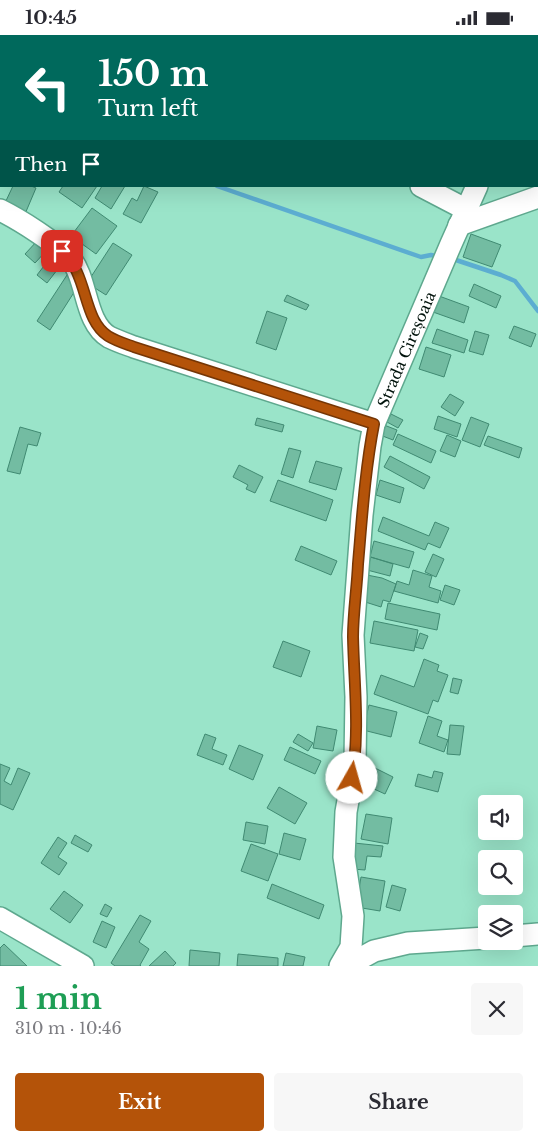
<!DOCTYPE html>
<html lang="en">
<head>
<meta charset="utf-8">
<style>
	body { margin:0; font-family:"Libre Baskerville",serif; background:#f7f7f7; color:#2b2b33; height:100vh; display:flex; flex-direction:column; font-size:19px; white-space:nowrap }
	* { box-sizing:border-box; margin:0 }
	p { font-size:16px; color:#7c7c81 }
	.icon { flex:none; width:28px; height:28px; fill:none; stroke:currentColor; stroke-width:2; stroke-linecap:round; stroke-linejoin:round }
	.map { position:relative; height:931px; overflow:hidden }
	.details { display:flex; flex-direction:column; background:#fff; flex:1 }
	.details>* { flex:none }
	.banner { position:absolute; left:0px; top:0px; width:539px; height:152px; box-shadow:0 5px 20px #0002; background:#00695c; color:#fff; overflow:hidden }
	.tools { position:absolute; left:478px; top:760px; display:grid; gap:10px }
	.tools a { display:grid; place-items:center; width:45px; height:45px; border-radius:5px; background:#fff; box-shadow:0 5px 20px #0002; font-size:25px }
	.pin { position:absolute; display:grid; place-items:center; width:42px; height:42px; color:#fff; margin:-21px; border-radius:10px; box-shadow:0 2px 8px #0006 }
	.me { position:absolute; width:55px; margin:-28px; rotate:7deg; stroke-linejoin:round; filter:drop-shadow(0 0 4px #0008) }
	.turn { display:flex; align-items:center; gap:18px; height:105px; padding:0 15px; font-size:22px }
	.turn .icon { width:65px; height:65px; stroke-width:2.5 }
	.turn b { display:block; font-size:35px; line-height:42px }
	.then { display:flex; align-items:center; height:48px; padding:0 15px; background:#0003; gap:10px; font-size:19px }
	.round { display:grid; place-items:center; flex:none; width:52px; height:52px; border-radius:5px; background:#f7f7f7 }
	.head { display:flex; align-items:center; justify-content:space-between; height:85px; padding:0 15px }
	h1 { font-size:30px; font-weight:800; line-height:38px; color:#1e9e55 }
	.cta { display:flex; gap:10px; margin-top:auto; padding:10px 15px }
	.cta a { flex:1; height:58px; border-radius:5px; background:#b45309; color:#fff; font-size:20px; font-weight:800; line-height:58px; text-align:center }
	.cta a+a { background:#f7f7f7; color:#2b2b33 }
	.status { display:flex; justify-content:space-between; align-items:center; height:35px; padding:0 25px; background:#fff; direction:ltr }
	.status svg { height:14px; fill:currentColor }
	.map>svg:first-child { display:block }
	.green { fill:#c08fa6 }
	.lines { fill:none; stroke-linecap:round; stroke-linejoin:round }
	.stream { stroke:#5cadd1; stroke-width:4.5 }
	.building { fill:#73bca2; stroke:#408a72 }
	.minor-casing { stroke:#5ea88e; stroke-width:24 }
	.minor { stroke:#fff; stroke-width:21 }
	.route-casing { stroke:#753606; stroke-width:12 }
	.route { stroke:#b45309; stroke-width:9 }
	.labels { text-anchor:middle; dominant-baseline:central; stroke-width:4.5; stroke-linejoin:round; paint-order:stroke }
	.street-label { font-size:15px; fill:#00120b; stroke:#a7f2d6 }
</style>
</head>
<body>
<div class="status"><b>10:45</b><svg viewBox="0 0 49 12"><path d="M0 12V9h3v3zM5 12V6h3v6zM10 12V3h3v9zM15 12V0h3v12zM26 1h20v11H26zM47 4h2v5h-2z"/></svg></div>
<div class="map">
<svg width="538" height="931" viewBox="0 0 538 931">
	<rect width="100%" height="100%" fill="#9ae4c9"/>
	<!-- green -->
	<path class="green" d="M0,0H370L1,1V58Z"/>
	<g class="lines">
		<!-- stream -->
		<path class="stream" d="M0,78H1
			M217,151L421,222L431,220L437,221
			M453,224L501,240L515,246L538,276"/>
	</g>
	<!-- building -->
	<path class="building" d="M449,0H475L477,1H448Z
		M13,151H31L36,153L25,179L4,170Z
		M63,151H97L82,173L59,157Z
		M102,151H125L111,174L95,163Z
		M144,151L158,157L141,188L123,179L132,163L137,166Z
		M92,173L117,191L96,219L71,201Z
		M471,199L501,210L492,232L463,222Z
		M38,205L47,215L35,228L25,219Z
		M113,208L132,220L106,260L87,248Z
		M54,218L64,226L47,248L37,240Z
		M67,240L80,248L50,295L37,286Z
		M474,249L501,261L496,273L469,261Z
		M287,260L309,270L306,275L284,266Z
		M439,261L469,272L464,288L433,277Z
		M267,276L287,283L276,315L256,308Z
		M514,291L536,299L531,312L509,303Z
		M437,294L468,305L464,318L432,308Z
		M475,296L489,300L483,320L469,316Z
		M426,312L451,320L444,342L419,334Z
		M450,359L464,367L455,381L441,372Z
		M391,379L403,385L398,393L387,387Z
		M438,381L461,389L457,402L434,394Z
		M471,382L489,389L480,412L462,405Z
		M257,383L284,390L282,397L255,390Z
		M384,390L397,395L393,405L380,400Z
		M20,392L41,398L37,411L28,409L20,439L7,436Z
		M398,399L436,416L431,428L393,410Z
		M447,400L461,406L455,422L440,416Z
		M488,401L522,413L519,423L484,410Z
		M289,413L301,416L293,443L281,439Z
		M390,421L430,442L424,454L384,432Z
		M316,426L342,433L336,455L309,447Z
		M239,430L263,442L255,458L246,454L248,450L233,442Z
		M278,445L333,465L326,486L270,466Z
		M380,445L404,453L400,468L376,460Z
		M383,482L429,501L435,487L449,493L440,513L428,508L425,515L378,496Z
		M374,506L414,517L409,533L370,522Z
		M301,511L337,526L331,540L295,525Z
		M433,519L444,524L436,542L425,537Z
		M371,522L393,529L390,541L367,535Z
		M413,535L432,541L429,552L441,556L438,568L394,556L397,546L409,550Z
		M367,540L382,543L396,549L390,567L383,565L381,572L359,565Z
		M445,550L460,555L454,570L440,565Z
		M388,568L440,579L437,595L385,584Z
		M374,586L418,595L414,616L370,608Z
		M420,598L428,601L423,614L415,612Z
		M283,606L310,616L301,642L273,632Z
		M424,624L439,630L437,636L448,640L438,667L433,665L428,679L374,659L381,640L414,652Z
		M453,643L462,645L458,659L450,657Z
		M369,670L397,677L391,702L363,695Z
		M428,681L442,686L437,701L448,705L444,717L419,708Z
		M450,690L464,691L460,720L447,719Z
		M317,691L337,695L333,716L313,713Z
		M205,699L216,703L212,714L227,720L223,730L197,720Z
		M298,699L313,708L308,716L293,707Z
		M239,710L263,720L253,745L229,734Z
		M290,712L321,726L315,739L284,725Z
		M0,729L10,733L4,746L11,750L18,733L30,738L13,775L0,769Z
		M371,731L393,742L385,759L363,749Z
		M434,736L443,738L438,757L415,751L418,739L432,743Z
		M279,752L307,768L295,789L267,773Z
		M366,779L392,783L388,809L361,804Z
		M246,787L268,791L265,809L243,805Z
		M284,798L306,804L300,825L279,819Z
		M75,800L92,810L88,817L71,808Z
		M58,802L67,808L58,822L67,828L59,840L41,828Z
		M354,808L383,811L381,822L367,821L365,835L352,834Z
		M251,809L278,819L268,846L241,836Z
		M361,842L385,846L380,876L356,872Z
		M272,849L324,870L319,884L267,863Z
		M392,850L406,854L400,876L386,872Z
		M64,856L83,870L70,888L50,874Z
		M105,869L112,873L107,882L100,879Z
		M140,880L151,886L139,907L149,914L140,930L141,931H115L111,928Z
		M102,886L115,892L106,913L93,907Z
		M4,909L27,931H0V913Z
		M190,915L220,918L219,931H189Z
		M165,916L176,928L173,931H149Z
		M286,918L305,922L303,931H283Z
		M238,919L278,923V931H237Z"/>
	<g class="lines">
		<defs>
			<g id="minor">
				<path d="M212,0L213,1"/>
				<path d="M538,31V30"/>
				<path d="M421,151L467,175"/>
				<path d="M0,175C20,185 55,207 70,223C88,244 84,287 109,302C117,306 126,309 134,312L374,389"/>
				<path d="M459,190L538,162"/>
				<path d="M0,883L83,931"/>
				<path d="M514,901L538,899"/>
				<path id="s1" d="M340,931L351,912L353,881L344,822L346,777L355,726L356,662L353,600L362,480L370,411L374,389L451,209L477,151"/>
				<path d="M347,931L374,916L408,908L486,903"/>
			</g>
		</defs>
		<!-- minor casing -->
		<use href="#minor" class="minor-casing"/>
		<!-- minor -->
		<use href="#minor" class="minor"/>
	</g>
	<g class="lines">
		<defs>
			<path id="route" d="M62,216C89,240 82,284 108,301C116,306 126,309 134,312L374,389C365,435 362,483 358,529C357,553 353,578 353,602C354,649 360,696 352,743"/>
		</defs>
		<!-- route casing -->
		<use href="#route" class="route-casing"/>
		<!-- route -->
		<use href="#route" class="route"/>
	</g>
	<g class="labels">
		<!-- street labels -->
		<g class="street-label">
			<text stroke="none"><textPath href="#s1" startOffset="629">Strada Cireșoaia</textPath></text>
		</g>
	</g>
</svg>
<div class="tools">
<a><svg class="icon" aria-label="sound" viewBox="0 0 24 24"><path d="M4 9h4l5-4v14l-5-4H4zM17 9q2 3 0 6"/></svg></a>
<a><svg class="icon" aria-label="search" viewBox="0 0 24 24"><circle cx="10" cy="10" r="6"/><path d="M15 15l6 6"/></svg></a>
<a><svg class="icon" aria-label="layers" viewBox="0 0 24 24"><path d="M12 4l9 5-9 5-9-5zM3 14l9 5 9-5"/></svg></a>
</div>
<div class="pin" style="left:62px;top:216px;background:#d93025"><svg class="icon" aria-label="arrive" viewBox="0 0 24 24"><path d="M6 21V4h12l-3 4 3 4H6"/></svg></div>
<svg class="me" style="left:352px;top:743px" viewBox="-20 -20 40 40"><circle r="19" fill="#fff"/><path d="M0-13L10 11 0 6-10 11z" fill="#b45309"/></svg>
<div class="banner">
<div class="turn"><svg class="icon" aria-label="left" viewBox="0 0 24 24"><path d="M17 20v-9H6M10 6l-5 5 5 5"/></svg><div><b>150 m</b>Turn left</div></div>
<div class="then">Then<svg class="icon" aria-label="arrive" viewBox="0 0 24 24"><path d="M6 21V4h12l-3 4 3 4H6"/></svg></div>
</div>
</div>
<section class="details">
<div class="head"><div><h1>1 min</h1><p>310 m · 10:46</p></div><a class="round"><svg class="icon" aria-label="close" viewBox="0 0 24 24"><path d="M6 6l12 12M18 6L6 18"/></svg></a></div>
<div class="cta"><a>Exit</a><a>Share</a></div>
</section>
</body>
</html>
